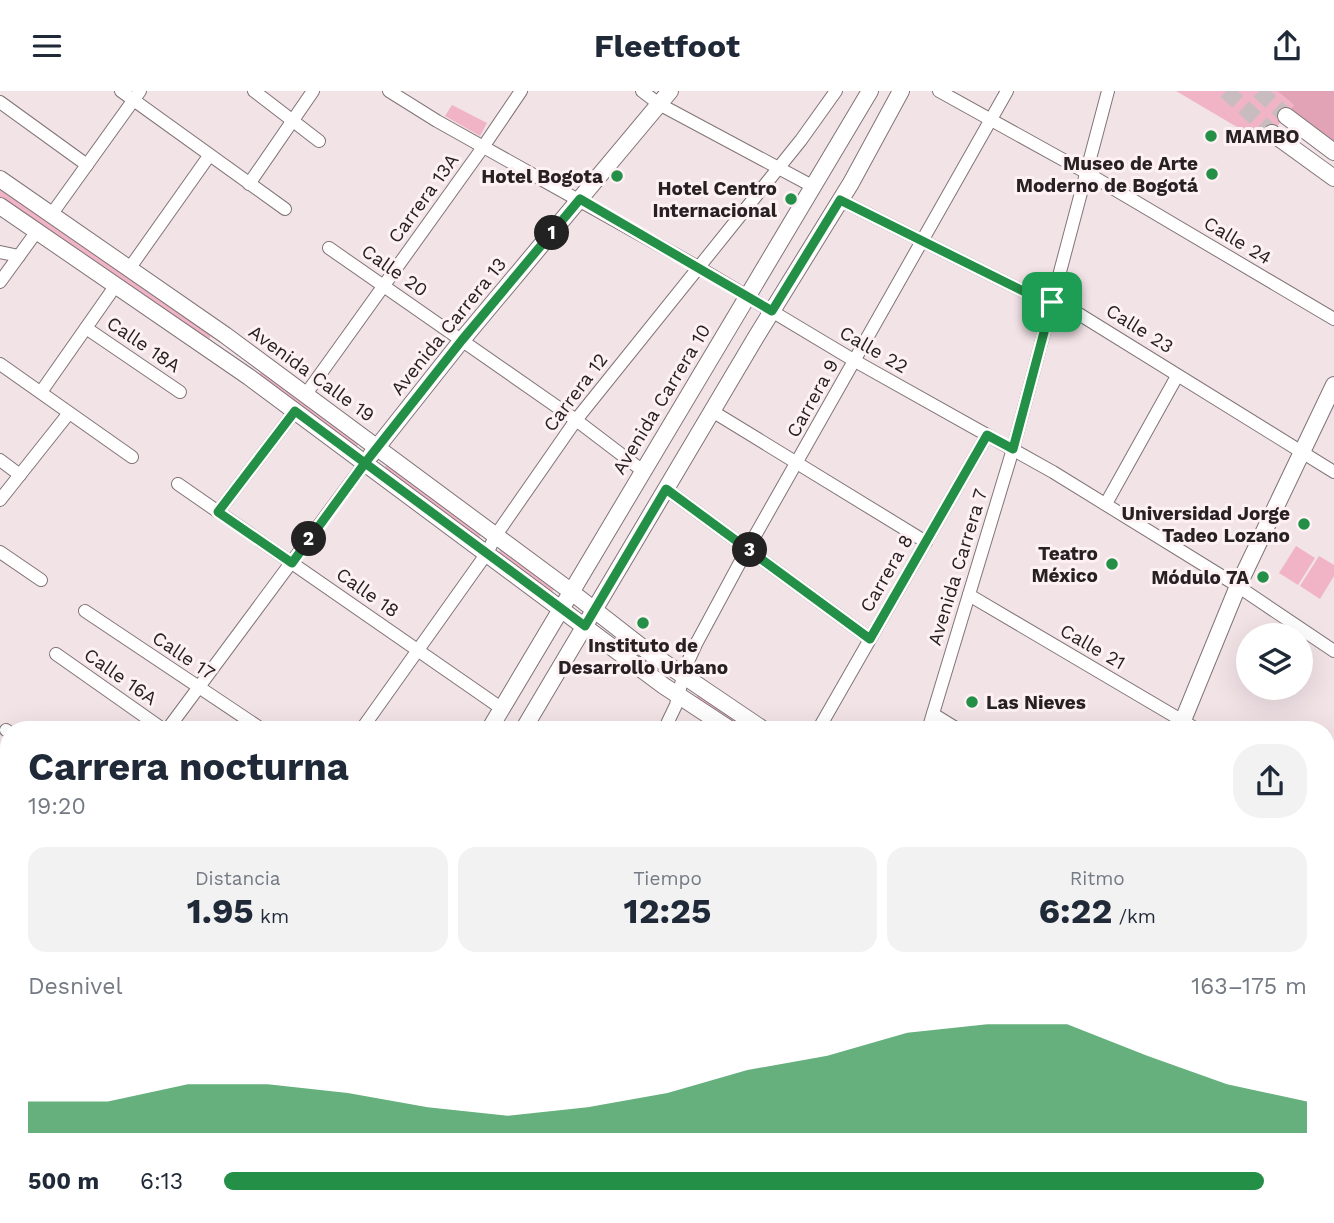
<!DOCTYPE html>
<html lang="es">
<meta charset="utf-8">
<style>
:root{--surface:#fff;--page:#f2f2f3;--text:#1f2937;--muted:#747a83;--accent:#248f46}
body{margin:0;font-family:"Work Sans",sans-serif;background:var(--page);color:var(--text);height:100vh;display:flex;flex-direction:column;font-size:26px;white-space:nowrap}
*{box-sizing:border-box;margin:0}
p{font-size:23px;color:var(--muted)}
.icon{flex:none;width:38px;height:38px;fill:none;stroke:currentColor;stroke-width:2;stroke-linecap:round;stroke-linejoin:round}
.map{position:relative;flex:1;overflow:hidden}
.sheet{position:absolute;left:0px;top:630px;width:1335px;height:502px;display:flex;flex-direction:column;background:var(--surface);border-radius:28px 28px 0 0;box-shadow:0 7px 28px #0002}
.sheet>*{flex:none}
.buttons{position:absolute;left:1236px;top:532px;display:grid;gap:14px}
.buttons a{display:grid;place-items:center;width:77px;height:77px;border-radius:50%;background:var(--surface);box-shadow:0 7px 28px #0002;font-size:35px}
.pin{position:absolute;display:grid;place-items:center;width:60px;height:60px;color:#fff;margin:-30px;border-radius:14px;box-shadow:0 4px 10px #0006}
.km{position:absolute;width:35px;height:35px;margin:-18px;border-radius:50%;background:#222;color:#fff;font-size:19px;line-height:35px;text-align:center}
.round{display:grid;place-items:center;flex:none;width:74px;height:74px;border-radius:28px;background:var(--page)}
.headline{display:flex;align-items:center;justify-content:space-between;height:119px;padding:0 28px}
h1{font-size:38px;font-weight:700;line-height:52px}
.figures{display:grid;grid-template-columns:repeat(3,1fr);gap:10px;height:119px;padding:7px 28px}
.figures div{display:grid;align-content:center;border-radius:18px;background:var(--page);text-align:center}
.figures b{font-size:35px;font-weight:700}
.figures small{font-size:19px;font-weight:400}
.figures p{font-size:19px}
.chart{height:196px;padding:14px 28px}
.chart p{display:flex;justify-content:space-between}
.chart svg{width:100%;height:126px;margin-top:7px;fill:var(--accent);opacity:.7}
ul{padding:0 28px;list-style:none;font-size:23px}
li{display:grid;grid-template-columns:112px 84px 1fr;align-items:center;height:52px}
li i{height:18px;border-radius:9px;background:var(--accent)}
header{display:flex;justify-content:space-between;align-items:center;height:91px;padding:0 28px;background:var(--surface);font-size:32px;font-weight:700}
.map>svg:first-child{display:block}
</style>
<header><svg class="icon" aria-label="menu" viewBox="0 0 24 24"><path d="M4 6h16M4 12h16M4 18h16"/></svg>Fleetfoot<svg class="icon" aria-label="share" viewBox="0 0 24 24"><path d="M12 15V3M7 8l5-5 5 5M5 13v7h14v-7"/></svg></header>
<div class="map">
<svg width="1334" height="1132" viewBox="0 0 1334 1132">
<rect width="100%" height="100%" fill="#f2e3e7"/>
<g fill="#f0b4c6">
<path d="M1176 0H1277L1294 14 1264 52Z"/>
<path d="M452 14 487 32 480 45 445 25Z"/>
<path d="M0 96 212 243 209 248 166 219 142 207 0 109Z"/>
<path d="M262 280 359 352 355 357 258 285Z"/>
<path d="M387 373 481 444 478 448 383 379Z"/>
<path d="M1296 455 1315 467 1298 494 1279 482Z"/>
<path d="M501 458 555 497 552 501 498 462Z"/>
<path d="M1319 465 1334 474V485L1320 508 1300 495Z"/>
<path d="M698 604 751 639H738L694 610Z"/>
</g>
<path fill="#e2a3b6" d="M1277 0H1334V54L1288 22 1294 14Z"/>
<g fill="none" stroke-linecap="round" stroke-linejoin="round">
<g stroke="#c9bcc0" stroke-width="16" stroke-dasharray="16 8" stroke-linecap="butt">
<path d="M1226 0 1272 42"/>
<path d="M1259 0 1286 25"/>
</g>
<defs>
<g id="minor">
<path d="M121 0 285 118"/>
<path d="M254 0 319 50"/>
<path d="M389 0 437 30 698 176 855 270 1053 381 1233 492 1334 560"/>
<path d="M642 0 659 13 814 96"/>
<path d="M939 0 1087 82 1334 228"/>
<path d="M0 11 87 74"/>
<path d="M249 93 313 0"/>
<path d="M840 109 1035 206 1066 215 1334 381"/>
<path d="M51 124 140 0"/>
<path d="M329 157 576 329 643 380"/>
<path d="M0 161 19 165"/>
<path d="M129 178 209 65"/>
<path d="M0 191 37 140"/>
<path d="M86 237 180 301"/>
<path d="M0 273 132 366"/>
<path d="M41 301 116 194"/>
<path d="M306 303 481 59 521 0"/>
<path d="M712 320 926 451"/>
<path d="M0 369 20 384"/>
<path d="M178 393 501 617"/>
<path d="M666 398 870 548"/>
<path d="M0 409 69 322"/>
<path d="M1108 409 1176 287"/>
<path d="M218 421 295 320"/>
<path d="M0 461 41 489"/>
<path d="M969 504 1198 639"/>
<path d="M85 520 263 639"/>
<path d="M56 563 164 639"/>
<path d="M933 623 959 639"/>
<path d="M6 639 9 641"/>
<path d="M167 639 365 372"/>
<path d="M361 639 487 462 496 444 576 329 801 49 836 0"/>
<path d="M664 639 676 614 685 577 696 553 744 464 1007 0"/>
<path d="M818 639 987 344"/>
<path d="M928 639 1013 358 1108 0"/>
<path d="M1326 722 1334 727"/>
<path d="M0 830 9 837"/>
<path d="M1326 844 1334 825"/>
<path d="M1326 857 1334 861"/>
<path d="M0 865 9 853"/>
<path d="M0 996 9 1003"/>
<path d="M0 1097 9 1090"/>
<path d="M1326 1110 1334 1095"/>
<path d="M434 1124 448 1132"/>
<path d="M724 1124 739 1132"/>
<path d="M998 1124 1011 1132"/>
<path d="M1247 1124 1262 1132"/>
<path d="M369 1132 373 1124"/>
<path d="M483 1132 488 1124"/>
<path d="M545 1132 550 1124"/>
<path d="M972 1132 976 1124"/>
<path d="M1211 1132 1215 1124"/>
<path d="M1315 1132 1320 1124"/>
</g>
<g id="major">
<path d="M1286 25 1334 61"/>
<path d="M1272 42 1334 87"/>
<path d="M0 88 225 244 565 496 647 560 764 639"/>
<path d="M0 115 249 286 664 595 731 639"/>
<path d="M371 364 462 249 670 0"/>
<path d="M489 639 870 0"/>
<path d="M523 639 756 246 851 92 901 0"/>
<path d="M1179 639 1238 495 1334 294"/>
<path d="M1326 1018 1334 1022"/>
<path d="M1326 1040 1334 1045"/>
<path d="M194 1132 199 1124"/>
<path d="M227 1132 232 1124"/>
</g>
</defs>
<use href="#minor" stroke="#817477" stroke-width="14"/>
<use href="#major" stroke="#817477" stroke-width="18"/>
<use href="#minor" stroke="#fff" stroke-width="12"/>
<use href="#major" stroke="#fff" stroke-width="16"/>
</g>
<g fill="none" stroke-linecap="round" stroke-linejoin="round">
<defs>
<path id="route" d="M1052 211 1035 206 840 109 772 220 580 108 462 249 365 372 295 320 218 421 292 472 365 372 585 535 666 398 870 548 987 344 1013 358 1052 211"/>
</defs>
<use href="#route" stroke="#fff" stroke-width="14"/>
<use href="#route" stroke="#248f46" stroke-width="9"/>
</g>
<g fill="#248f46" stroke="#fdf1f4" stroke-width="2.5">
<circle cx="1211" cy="45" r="7"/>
<circle cx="1212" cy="83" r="7"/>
<circle cx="617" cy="85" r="7"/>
<circle cx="791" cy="108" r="7"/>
<circle cx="1304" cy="433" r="7"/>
<circle cx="1112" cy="473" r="7"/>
<circle cx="1263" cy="486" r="7"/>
<circle cx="643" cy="532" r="7"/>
<circle cx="972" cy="611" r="7"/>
</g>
<g text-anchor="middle" stroke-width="6" stroke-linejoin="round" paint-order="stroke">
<g font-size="19" font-weight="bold" fill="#272123" stroke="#fdf1f4" text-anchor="end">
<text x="1225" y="52" text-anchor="start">MAMBO</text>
<text x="1198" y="79">Museo de Arte<tspan x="1198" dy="22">Moderno de Bogotá</tspan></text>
<text x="603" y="92">Hotel Bogota</text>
<text x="777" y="104">Hotel Centro<tspan x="777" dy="22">Internacional</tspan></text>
<text x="1290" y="429">Universidad Jorge<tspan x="1290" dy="22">Tadeo Lozano</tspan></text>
<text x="1098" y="469">Teatro<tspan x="1098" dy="22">México</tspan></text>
<text x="1249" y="493">Módulo 7A</text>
<text x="643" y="561" text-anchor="middle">Instituto de<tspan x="643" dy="22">Desarrollo Urbano</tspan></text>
<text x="986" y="618" text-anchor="start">Las Nieves</text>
</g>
<g font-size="19" fill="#272123" stroke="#fdf1f4">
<text transform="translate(423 107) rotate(-54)" y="7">Carrera 13A</text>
<text transform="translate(1238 149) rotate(31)" y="7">Calle 24</text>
<text transform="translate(395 179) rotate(35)" y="7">Calle 20</text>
<text transform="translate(448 235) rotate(-51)" y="7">Avenida Carrera 13</text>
<text transform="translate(1140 237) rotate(32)" y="7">Calle 23</text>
<text transform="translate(144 253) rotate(34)" y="7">Calle 18A</text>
<text transform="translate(874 258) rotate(30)" y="7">Calle 22</text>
<text transform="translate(312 282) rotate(36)" y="7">Avenida Calle 19</text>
<text transform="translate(575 301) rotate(-53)" y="7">Carrera 12</text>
<text transform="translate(812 307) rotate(-61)" y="7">Carrera 9</text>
<text transform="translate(661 308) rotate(-59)" y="7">Avenida Carrera 10</text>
<text transform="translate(957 476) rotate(-73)" y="7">Avenida Carrera 7</text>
<text transform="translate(886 482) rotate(-60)" y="7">Carrera 8</text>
<text transform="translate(368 501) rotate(35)" y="7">Calle 18</text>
<text transform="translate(1093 555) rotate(30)" y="7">Calle 21</text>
<text transform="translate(184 564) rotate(34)" y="7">Calle 17</text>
<text transform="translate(121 585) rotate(35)" y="7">Calle 16A</text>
</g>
</g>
</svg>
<div class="buttons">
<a><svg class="icon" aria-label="layers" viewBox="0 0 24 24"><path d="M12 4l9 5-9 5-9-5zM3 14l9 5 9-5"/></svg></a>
</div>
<div class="pin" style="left:1052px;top:211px;background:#1e9e55"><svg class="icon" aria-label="arrive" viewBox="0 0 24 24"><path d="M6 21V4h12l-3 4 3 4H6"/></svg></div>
<b class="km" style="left:552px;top:142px">1</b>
<b class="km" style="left:309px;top:448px">2</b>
<b class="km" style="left:750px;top:459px">3</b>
<section class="sheet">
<div class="headline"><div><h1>Carrera nocturna</h1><p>19:20</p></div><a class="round"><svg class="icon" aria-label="share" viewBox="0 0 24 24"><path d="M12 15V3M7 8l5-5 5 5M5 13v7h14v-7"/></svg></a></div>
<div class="figures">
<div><p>Distancia</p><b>1.95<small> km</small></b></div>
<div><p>Tiempo</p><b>12:25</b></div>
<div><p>Ritmo</p><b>6:22<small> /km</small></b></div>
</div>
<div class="chart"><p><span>Desnivel</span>163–175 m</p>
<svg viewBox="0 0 160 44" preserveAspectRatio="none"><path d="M0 44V33L10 33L20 27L30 27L40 30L50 35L60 38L70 35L80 30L90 22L100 17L110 9L120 6L130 6L140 17L150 27L160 33V44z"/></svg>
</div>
<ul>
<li><b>500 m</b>6:13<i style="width:96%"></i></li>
</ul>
</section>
</div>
